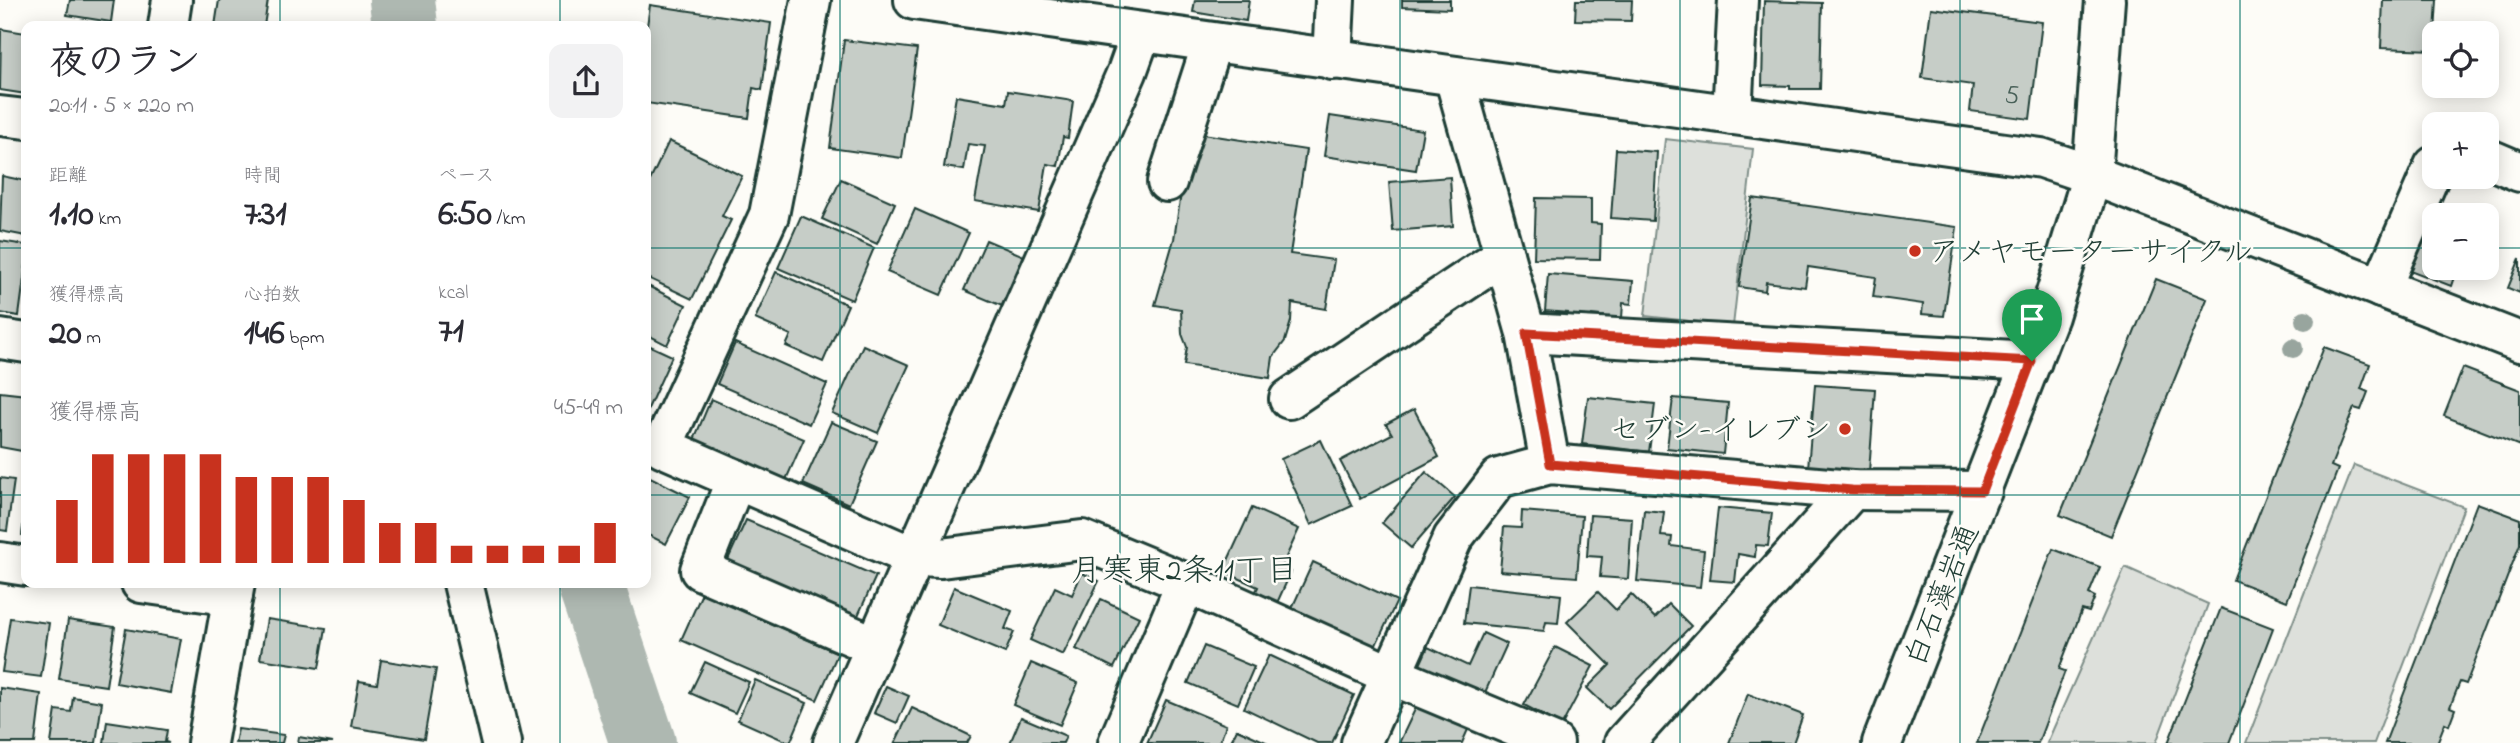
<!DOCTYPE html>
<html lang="ja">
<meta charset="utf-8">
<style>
:root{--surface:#fff;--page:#f2f2f3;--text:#2b2b33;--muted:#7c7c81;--accent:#c8321e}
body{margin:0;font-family:"Indie Flower","Klee One",sans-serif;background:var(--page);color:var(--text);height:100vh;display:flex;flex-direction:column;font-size:26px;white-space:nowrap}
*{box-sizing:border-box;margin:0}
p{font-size:23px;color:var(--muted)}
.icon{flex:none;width:38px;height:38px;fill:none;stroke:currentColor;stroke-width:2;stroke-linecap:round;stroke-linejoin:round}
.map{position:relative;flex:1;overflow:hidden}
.sheet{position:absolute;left:21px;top:21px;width:630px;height:567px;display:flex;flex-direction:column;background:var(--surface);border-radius:14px;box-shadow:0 4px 18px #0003}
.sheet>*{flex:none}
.buttons{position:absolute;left:2422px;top:21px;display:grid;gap:14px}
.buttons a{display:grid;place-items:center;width:77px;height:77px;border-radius:14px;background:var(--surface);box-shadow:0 4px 18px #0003;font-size:35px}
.pin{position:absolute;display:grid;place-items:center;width:60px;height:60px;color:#fff;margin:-72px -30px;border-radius:50% 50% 50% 0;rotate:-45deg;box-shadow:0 0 7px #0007}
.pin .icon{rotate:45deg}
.round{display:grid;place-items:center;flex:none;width:74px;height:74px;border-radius:14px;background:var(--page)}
.summary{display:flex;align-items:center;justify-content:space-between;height:119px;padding:0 28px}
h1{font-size:38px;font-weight:700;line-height:52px}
.figures{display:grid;grid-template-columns:repeat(3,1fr);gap:10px;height:119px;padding:7px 28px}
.figures div{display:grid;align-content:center}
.figures b{font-size:35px;font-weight:700}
.figures small{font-size:19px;font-weight:400}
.figures p{font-size:19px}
.chart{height:196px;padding:14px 28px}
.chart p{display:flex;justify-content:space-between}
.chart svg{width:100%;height:126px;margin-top:7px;stroke:var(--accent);stroke-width:6}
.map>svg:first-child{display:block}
</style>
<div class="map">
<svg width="2520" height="743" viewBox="0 0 2520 743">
<rect width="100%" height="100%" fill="#fdfcf7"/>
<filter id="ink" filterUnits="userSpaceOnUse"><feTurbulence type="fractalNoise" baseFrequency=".0143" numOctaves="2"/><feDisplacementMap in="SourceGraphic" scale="14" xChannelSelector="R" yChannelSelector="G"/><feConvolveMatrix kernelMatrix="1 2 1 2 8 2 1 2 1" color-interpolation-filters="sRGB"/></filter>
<g filter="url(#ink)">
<g fill="#dde0db" stroke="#7e8e88" stroke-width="2">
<path d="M1665 139 1753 149 1733 326 1645 316Z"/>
<path d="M2354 465 2464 507 2374 743H2246Z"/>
<path d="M2125 567 2208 604 2156 743H2047Z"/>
</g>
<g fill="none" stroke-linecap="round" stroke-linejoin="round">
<g stroke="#aeb8b1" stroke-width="66">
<path d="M402 0 405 26"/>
<path d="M590 583 643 743"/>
</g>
</g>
<g fill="#c6cdc7" stroke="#1f3d34" stroke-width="2">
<path d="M70 0H114L111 22 67 15Z"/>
<path d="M219 0H268L264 26H215Z"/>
<path d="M1195 0H1249L1246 21 1193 12Z"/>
<path d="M1402 0H1450V9L1402 7Z"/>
<path d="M1576 0H1632L1631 21 1575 20Z"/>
<path d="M2383 0H2437L2434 50 2381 48Z"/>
<path d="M1764 1 1822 3 1820 89H1790V86L1762 85Z"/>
<path d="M650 5 771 23 762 90 753 88 749 118 646 103V33Z"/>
<path d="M1931 8 2042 22 2030 119 1970 111 1973 85 1922 78Z"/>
<path d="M1 29 26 33V94L0 90Z"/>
<path d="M844 40 917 49 902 158 830 148Z"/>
<path d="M1008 91 1073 101 1068 138 1063 137 1058 166 1047 164 1039 212 975 201 985 146 968 144 964 170 944 167 956 96 1006 104Z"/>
<path d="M1330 116 1423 130 1416 170 1324 156Z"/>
<path d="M1203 134 1306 150 1290 254 1334 260 1326 309 1292 303 1291 321 1285 341 1273 357 1270 378 1184 365 1187 347 1182 334 1181 309 1155 305 1174 239 1188 148Z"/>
<path d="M669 141 742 176 722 216 731 220 692 299 646 277V189Z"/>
<path d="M1616 149 1657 152 1653 221 1611 218Z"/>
<path d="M2 176 26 181V236L0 231Z"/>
<path d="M1450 177 1453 226 1393 231 1389 182Z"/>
<path d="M841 179 895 203 877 244 822 219Z"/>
<path d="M1536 198 1591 199V223L1601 224 1600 259 1534 258Z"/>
<path d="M1752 198 1957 227 1944 316 1922 314 1923 304 1873 297 1876 277 1808 267 1805 287 1766 282 1765 291 1739 287Z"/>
<path d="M2426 206 2449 215H2434V268H2457L2451 286 2402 267Z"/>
<path d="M915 209 969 233 941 295 887 272Z"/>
<path d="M801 216 874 248 852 300 778 268Z"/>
<path d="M986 240 1024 256 1002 306 964 290Z"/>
<path d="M0 241 26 245V264L19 316 0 313Z"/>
<path d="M2520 258V293L2508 288Z"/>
<path d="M776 272 848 305 823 362 786 346 791 335 755 319Z"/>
<path d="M1548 274 1633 281 1631 304 1623 303 1622 318 1592 315V323L1567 321 1568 313 1545 311Z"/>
<path d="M2156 279 2207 299 2111 536 2060 515Z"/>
<path d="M646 285 686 305 667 345 646 334Z"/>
<path d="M735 343 827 384 809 424 717 384Z"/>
<path d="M646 344 672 356 646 413Z"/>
<path d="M863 345 909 365 878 433 832 413Z"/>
<path d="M2324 347 2370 364 2361 389 2368 392 2361 410 2354 408 2331 466 2338 469 2287 601 2233 580Z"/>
<path d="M2463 368 2520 390V446L2444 416Z"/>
<path d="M1815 385 1875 389 1869 472 1808 468Z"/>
<path d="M0 392 26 395V425L22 451 0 447Z"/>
<path d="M1588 397 1655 404 1649 452 1582 444Z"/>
<path d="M1673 398 1728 403 1723 454 1667 448Z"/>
<path d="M711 399 804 439 785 482 693 442Z"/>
<path d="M1414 409 1439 457 1360 499 1340 461 1392 434 1386 424Z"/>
<path d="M831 422 877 441 849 504 803 484Z"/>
<path d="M1321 440 1352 506 1311 525 1281 459Z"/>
<path d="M1426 472 1455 497 1411 548 1382 523Z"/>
<path d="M646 475 690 497 666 544 646 534Z"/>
<path d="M0 478 14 480 7 531 0 530Z"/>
<path d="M2477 503 2520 519V544L2466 684 2460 682 2450 707 2455 709 2449 725 2445 723 2437 743H2385Z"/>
<path d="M26 505V536L22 535Z"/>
<path d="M1252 508 1299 529 1281 568 1291 572 1277 603 1255 593 1258 587 1223 571Z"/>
<path d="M1718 508 1772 513 1768 546 1756 545 1755 557 1738 554 1735 582 1710 580Z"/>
<path d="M1644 510 1664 512 1661 536 1672 537 1671 546 1704 550 1700 587 1637 581Z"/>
<path d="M1522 511 1582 516 1577 577 1500 571 1504 527 1521 528Z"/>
<path d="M1590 515 1632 518 1628 579 1600 577 1602 557 1587 556Z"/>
<path d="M746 520 876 576 856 620 726 564Z"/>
<path d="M2053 549 2100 567 2089 594 2095 597 2089 612 2082 610 2059 669 2065 671 2038 743H1977Z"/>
<path d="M1313 562 1397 601 1375 647 1292 608Z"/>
<path d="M1082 573 1099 581 1063 655 1030 640 1055 587 1072 595Z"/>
<path d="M1469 585 1561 595 1558 623 1546 622 1544 631 1464 623Z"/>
<path d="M954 587 1012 611 1005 629 1014 632 1005 653 938 625Z"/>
<path d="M1598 592 1616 610 1631 594 1655 618 1669 604 1691 626 1609 709 1587 688 1610 665 1567 622Z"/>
<path d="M702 593 838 653 817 700 681 640Z"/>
<path d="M1101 599 1139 617 1114 668 1076 649Z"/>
<path d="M2221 608 2273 628 2229 743H2168Z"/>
<path d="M10 618 49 623 41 677 2 672Z"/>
<path d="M267 619 326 628 319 668 260 659Z"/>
<path d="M68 620 115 627 106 686 59 679Z"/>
<path d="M126 629 181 639 171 693 116 683Z"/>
<path d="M1483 633 1507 644 1483 697 1419 667 1428 647 1468 666Z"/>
<path d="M1204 646 1254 667 1238 704 1188 683Z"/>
<path d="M1555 647 1593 666 1562 725 1524 705Z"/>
<path d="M1269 655 1354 695 1332 743H1317L1244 708Z"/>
<path d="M381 660 436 669 424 739 351 727 359 681 377 684Z"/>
<path d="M705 662 749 682 735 713 690 693Z"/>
<path d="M1031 663 1078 683 1060 725 1013 705Z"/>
<path d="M755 680 807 703 790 743 738 720Z"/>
<path d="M886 686 909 696 897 723 874 713Z"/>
<path d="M0 688 41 694 35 743H0Z"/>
<path d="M1748 694 1803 715 1793 743H1729Z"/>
<path d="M73 697 102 702 96 743H51L56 710 71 712Z"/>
<path d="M1166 700 1226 725 1219 743H1147Z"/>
<path d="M1419 701 1470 725 1462 743H1399Z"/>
<path d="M912 708 971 736 967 743H895Z"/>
<path d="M1021 717 1066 736 1063 743H1010Z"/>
<path d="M107 721 167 730 165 742 169 743H104Z"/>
<path d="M238 729 284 735 282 743H235Z"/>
<path d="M1237 729 1268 743H1230Z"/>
<path d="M299 737 333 743H298Z"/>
</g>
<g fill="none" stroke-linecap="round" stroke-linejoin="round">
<defs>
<g id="minor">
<path d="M811 0 769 215 662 447 914 557 941 558 1082 540 1186 583 1391 675 1554 743"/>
<path d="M914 0 2041 158 2092 175 2520 342"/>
<path d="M168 26 172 0"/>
<path d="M1332 60 1335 0"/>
<path d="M1454 76 1526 333 1550 464"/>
<path d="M1732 115 1738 0"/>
<path d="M0 116 26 119"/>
<path d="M2487 158 2520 172"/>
<path d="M1167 182 1212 43"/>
<path d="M2381 288 2434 166"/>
<path d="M1526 333 2032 361"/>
<path d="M0 339 26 343"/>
<path d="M1289 399 1504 255"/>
<path d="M736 479 700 570 875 646"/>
<path d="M0 562 26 566"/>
<path d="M141 583 233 596"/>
<path d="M463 583 501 743"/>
<path d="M207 743 235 583"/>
<path d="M833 743 1127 72 1141 33"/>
<path d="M1118 743 1186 583"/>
<path d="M1361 743 1453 538 1499 478 1550 464 1852 490 1982 491"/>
<path d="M1624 743 1852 490"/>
</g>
<path id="major" d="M1882 743 2049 316 2092 175 2105 0"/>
</defs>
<use href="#minor" stroke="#1f3d34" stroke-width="44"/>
<use href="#major" stroke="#1f3d34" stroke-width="44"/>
<use href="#minor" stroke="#fdfcf7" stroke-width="38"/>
<use href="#major" stroke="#fdfcf7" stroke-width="38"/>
</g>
<g fill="#98a59e">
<circle cx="2305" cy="320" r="10"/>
<circle cx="2293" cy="348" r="10"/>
</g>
</g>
<g fill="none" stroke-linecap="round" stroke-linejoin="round" filter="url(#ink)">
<defs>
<path id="route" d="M1526 333 2032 361 1982 491 1852 490 1550 464Z"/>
</defs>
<use href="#route" stroke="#fff" stroke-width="14"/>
<use href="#route" stroke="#c8321e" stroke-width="9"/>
</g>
<path fill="none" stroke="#0f766e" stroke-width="2" stroke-opacity="0.55" d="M280 0V26M560 0V26M840 0V743M1120 0V743M1400 0V743M1680 0V743M1960 0V743M2240 0V743M0 248H26M646 248H2434M2487 248H2520M0 495H26M646 495H2520M280 583V743M560 583V743"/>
<g fill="#c8321e" stroke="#fdfcf7" stroke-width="2.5">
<circle cx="1915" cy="251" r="7"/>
<circle cx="1845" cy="429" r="7"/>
</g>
<g text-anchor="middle" stroke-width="5" stroke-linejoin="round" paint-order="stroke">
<g font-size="26" fill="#496159">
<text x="2012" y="103">5</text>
</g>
<g font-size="30" fill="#1f3d34" stroke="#fdfcf7" text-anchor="start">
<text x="1929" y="261">アメヤモーターサイクル</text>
<text x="1831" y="439" text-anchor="end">セブン-イレブン</text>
</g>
<g font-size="30" fill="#1f3d34" stroke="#fdfcf7">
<text transform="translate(1941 595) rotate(-68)" y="10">白石藻岩通</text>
</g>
<g font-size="32" fill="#1f3d34" stroke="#fdfcf7">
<text x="1184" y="580">月寒東2条11丁目</text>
</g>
</g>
</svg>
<div class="buttons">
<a><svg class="icon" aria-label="locate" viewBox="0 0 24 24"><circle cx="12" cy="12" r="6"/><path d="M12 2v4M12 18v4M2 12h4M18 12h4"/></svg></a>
<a>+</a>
<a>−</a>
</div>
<div class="pin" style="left:2032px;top:361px;background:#1e9e55"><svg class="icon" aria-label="arrive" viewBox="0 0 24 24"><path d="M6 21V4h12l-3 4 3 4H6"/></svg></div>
<section class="sheet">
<div class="summary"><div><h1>夜のラン</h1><p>20:11 · 5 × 220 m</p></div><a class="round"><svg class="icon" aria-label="share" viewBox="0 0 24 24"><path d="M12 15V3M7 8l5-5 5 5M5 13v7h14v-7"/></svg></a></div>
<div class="figures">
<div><p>距離</p><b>1.10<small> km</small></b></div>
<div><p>時間</p><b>7:31</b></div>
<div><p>ペース</p><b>6:50<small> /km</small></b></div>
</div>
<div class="figures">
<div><p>獲得標高</p><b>20<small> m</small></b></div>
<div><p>心拍数</p><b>146<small> bpm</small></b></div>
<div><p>kcal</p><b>71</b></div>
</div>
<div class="chart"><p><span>獲得標高</span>45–49 m</p>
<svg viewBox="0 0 160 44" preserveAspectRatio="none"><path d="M5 44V22M15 44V6M25 44V6M35 44V6M45 44V6M55 44V14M65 44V14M75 44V14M85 44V22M95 44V30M105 44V30M115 44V38M125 44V38M135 44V38M145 44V38M155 44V30"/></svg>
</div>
</section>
</div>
